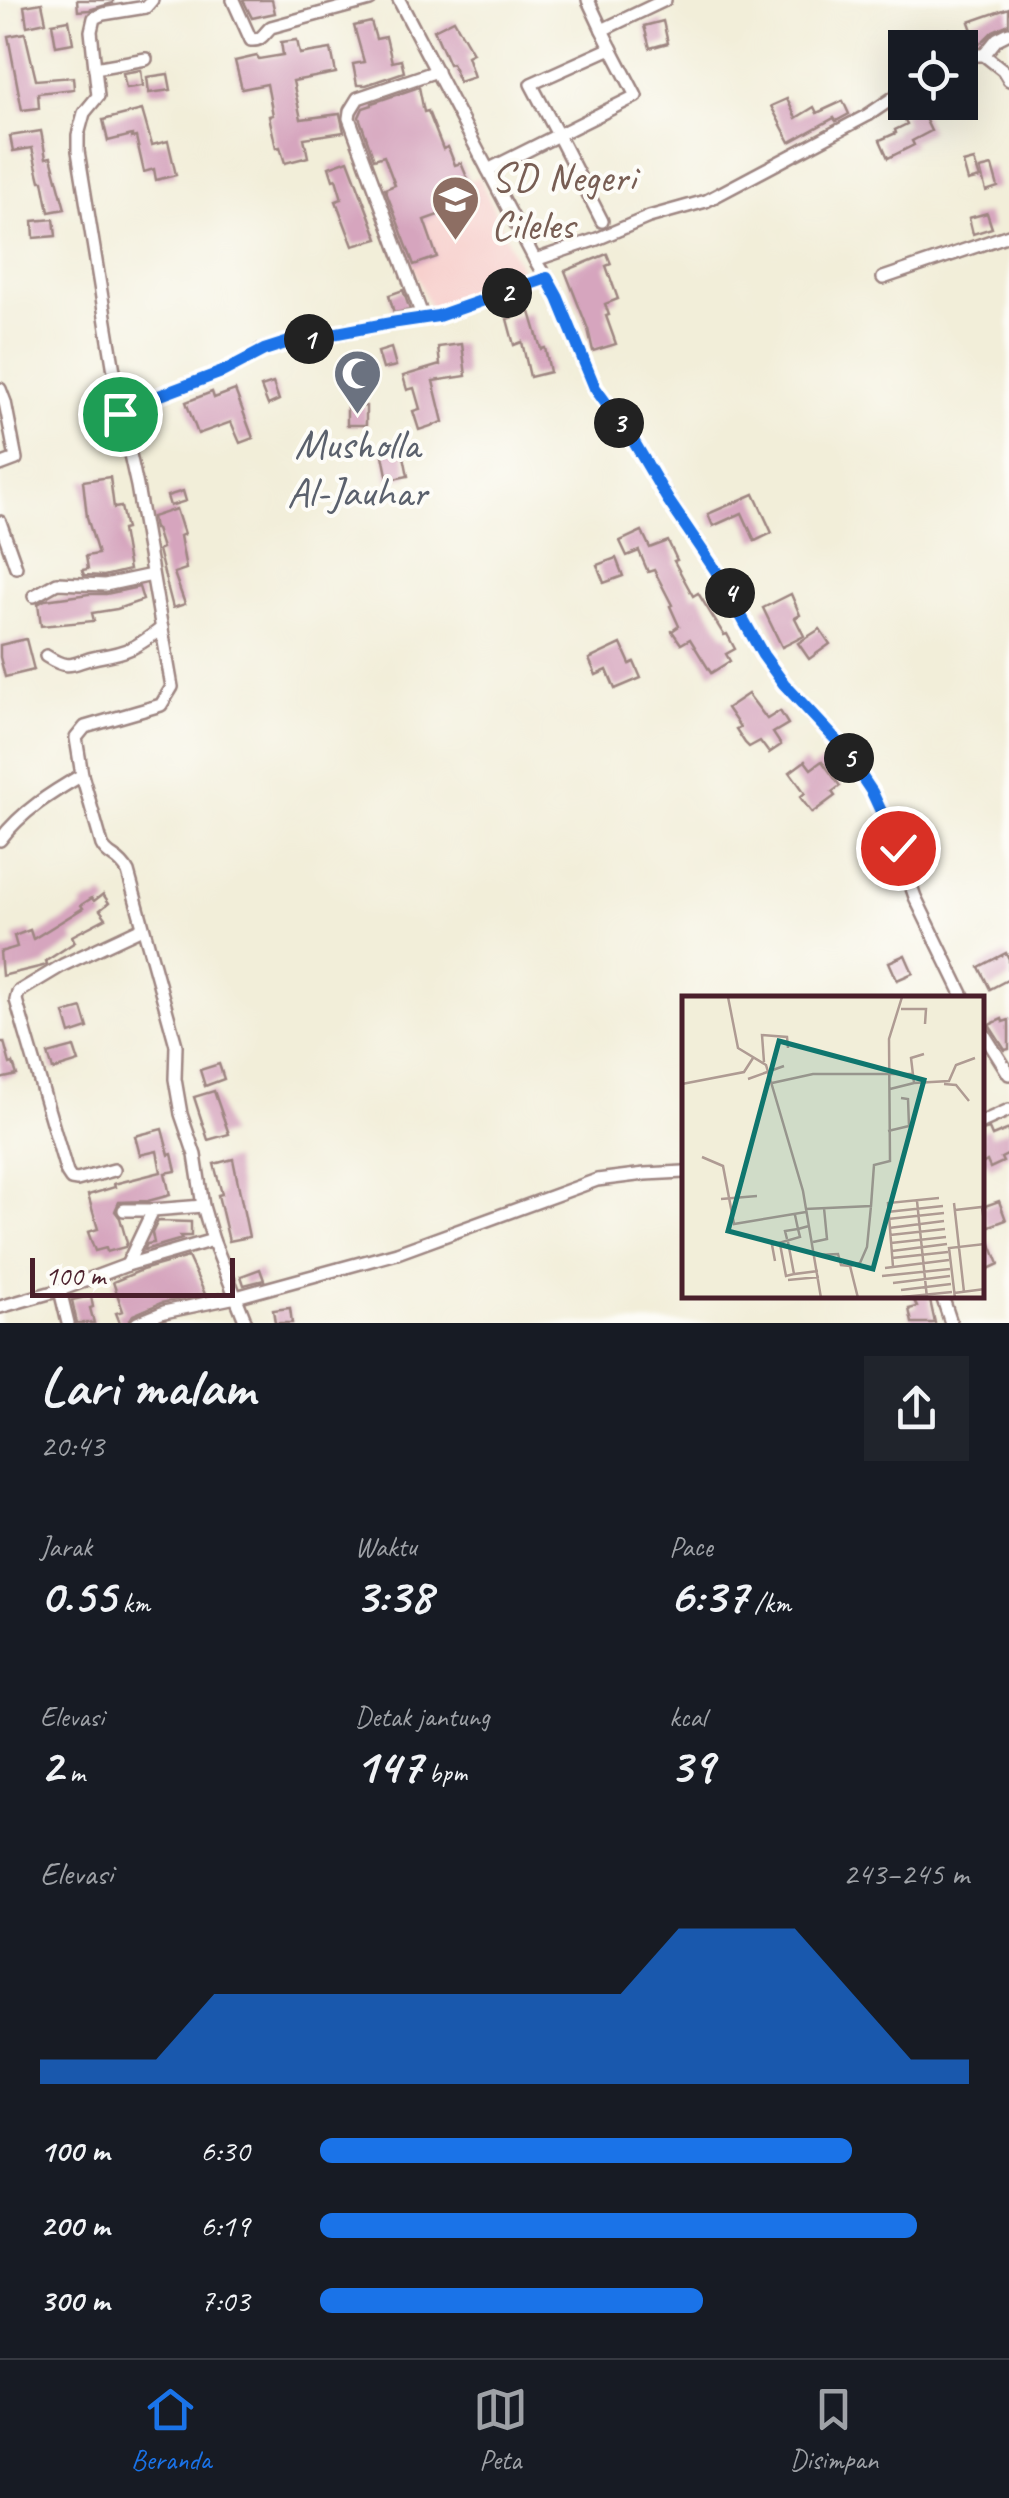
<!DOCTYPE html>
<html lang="id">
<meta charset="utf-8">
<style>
:root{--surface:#171b24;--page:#20242c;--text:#f1f3f6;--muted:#9ea1a6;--line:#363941;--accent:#1a73e8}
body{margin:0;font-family:Caveat,sans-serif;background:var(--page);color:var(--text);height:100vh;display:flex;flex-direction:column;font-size:38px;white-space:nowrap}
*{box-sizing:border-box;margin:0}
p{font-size:32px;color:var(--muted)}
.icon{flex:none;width:55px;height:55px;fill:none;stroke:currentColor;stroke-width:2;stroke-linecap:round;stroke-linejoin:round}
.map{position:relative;height:1323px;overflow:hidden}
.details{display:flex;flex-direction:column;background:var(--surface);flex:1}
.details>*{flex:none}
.controls{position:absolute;left:888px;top:30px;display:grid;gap:20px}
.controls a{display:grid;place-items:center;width:90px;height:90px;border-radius:0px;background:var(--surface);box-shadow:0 10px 40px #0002;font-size:50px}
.scale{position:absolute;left:30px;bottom:25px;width:205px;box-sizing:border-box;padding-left:10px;border:5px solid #4a1f2b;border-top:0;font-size:28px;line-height:35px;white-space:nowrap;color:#4a1f2b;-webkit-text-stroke:8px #fdfcf7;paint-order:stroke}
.pin{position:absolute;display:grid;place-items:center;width:85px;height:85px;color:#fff;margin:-42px;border:5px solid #fff;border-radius:50%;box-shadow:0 2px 10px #0007}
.km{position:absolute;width:50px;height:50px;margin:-25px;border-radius:50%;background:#222;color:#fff;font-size:28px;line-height:50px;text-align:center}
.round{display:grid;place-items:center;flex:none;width:105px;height:105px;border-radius:0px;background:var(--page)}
.headline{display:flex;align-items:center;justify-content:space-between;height:170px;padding:0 40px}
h1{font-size:55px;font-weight:600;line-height:75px}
.stats{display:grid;grid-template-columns:repeat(3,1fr);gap:15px;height:170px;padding:10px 40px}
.stats div{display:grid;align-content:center}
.stats b{font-size:50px;font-weight:600}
.stats small{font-size:28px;font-weight:400}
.stats p{font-size:28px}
.chart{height:280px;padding:20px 40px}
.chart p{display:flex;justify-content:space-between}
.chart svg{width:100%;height:180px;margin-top:10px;fill:var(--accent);opacity:.7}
ul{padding:0 40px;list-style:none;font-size:32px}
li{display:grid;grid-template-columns:160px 120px 1fr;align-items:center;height:75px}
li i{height:25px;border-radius:12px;background:var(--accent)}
.menu{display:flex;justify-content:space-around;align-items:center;height:140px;border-top:2px solid var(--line);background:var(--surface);font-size:28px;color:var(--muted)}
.menu a{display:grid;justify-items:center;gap:5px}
.menu .on{color:var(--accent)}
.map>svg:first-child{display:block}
</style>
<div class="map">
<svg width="1009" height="1323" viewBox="0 0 1009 1323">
<rect width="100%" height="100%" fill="#fdfcf7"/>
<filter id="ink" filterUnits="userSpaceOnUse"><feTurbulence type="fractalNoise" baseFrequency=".01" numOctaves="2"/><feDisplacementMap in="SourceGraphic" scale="20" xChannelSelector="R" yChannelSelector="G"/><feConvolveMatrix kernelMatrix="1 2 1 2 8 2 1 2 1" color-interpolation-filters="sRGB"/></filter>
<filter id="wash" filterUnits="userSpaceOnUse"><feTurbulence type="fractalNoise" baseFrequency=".0048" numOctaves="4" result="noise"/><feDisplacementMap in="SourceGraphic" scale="40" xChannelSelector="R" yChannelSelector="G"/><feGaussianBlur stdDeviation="2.25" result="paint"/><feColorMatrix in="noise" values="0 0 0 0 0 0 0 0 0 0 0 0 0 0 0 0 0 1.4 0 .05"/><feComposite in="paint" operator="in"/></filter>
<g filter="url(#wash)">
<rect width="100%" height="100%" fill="#f2eed9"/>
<path fill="#f7d0cd" d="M479 177 524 277 433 316 390 208Z"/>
<g id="blocks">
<g fill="#d6a5be">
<path d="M77 0H113V3L89 10 78 11Z"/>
<path d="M243 0H272L275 13 252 18Z"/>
<path d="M42 3 46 22 27 26 24 6Z"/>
<path d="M1009 8V24L993 31 982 42 977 44 969 22Z"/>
<path d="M69 20 73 43 56 46 52 23Z"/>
<path d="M454 20 473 53 467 56 474 77 459 82 452 63 449 64 434 30Z"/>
<path d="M663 21 668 43 650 48 644 26Z"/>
<path d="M371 22 376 39 386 37 392 62 401 60 404 72 366 85H357L353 64 364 62 354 26Z"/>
<path d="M949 29 958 48H912L934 38Z"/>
<path d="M25 33 36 80 73 77 74 89 38 93 39 108 22 110 8 36Z"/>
<path d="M297 40 300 54 331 49 336 73 293 81 301 119 340 114 344 132 304 138 308 157 285 163 280 147 276 148 269 116 273 115 267 84 242 89 235 61 257 56 259 59 283 55 281 42Z"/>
<path d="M141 70 143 86 126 88 123 73Z"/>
<path d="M168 74 171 90 149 93 147 77Z"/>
<path d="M419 87 424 112 428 111 443 149 448 147 455 165 461 163 477 201 424 220 437 257 414 265 385 189 395 185 384 156 374 159 359 117 363 108 372 105V103Z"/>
<path d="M787 99 796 118 814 107 817 113 843 101 849 114 836 121 834 118 790 142 771 106Z"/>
<path d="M919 106 931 131 912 141 914 145 888 158 880 140 896 133 895 130 907 124 902 114Z"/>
<path d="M142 110 152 145 168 141 176 175 156 180 154 169 144 172 136 137 132 138V135L108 141 103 120Z"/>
<path d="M41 131 46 158 51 157 65 209 49 212 43 181H40L32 148 13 151 10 136Z"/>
<path d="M348 160 378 239 353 246 336 201 342 199 336 179 333 180 329 167Z"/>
<path d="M974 160 980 178 968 181 963 163Z"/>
<path d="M992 166 998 187 986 191 980 169Z"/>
<path d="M987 213 992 228 973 234 969 218Z"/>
<path d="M54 219 56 236 34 238 33 221Z"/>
<path d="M607 254 611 264 606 266 618 299 605 304 609 315 606 316 616 344 593 351 588 329 565 271Z"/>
<path d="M403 290 410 310 394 313 389 295Z"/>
<path d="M530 312 541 349 545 348 550 372 530 377 522 342 514 345 507 319Z"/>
<path d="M462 344 466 376 433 381 443 422 419 430 413 411 420 409 414 388 407 390 403 376 440 365 438 347Z"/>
<path d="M391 348 396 366 383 369 378 352Z"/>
<path d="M273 383 279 400 268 405 261 387Z"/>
<path d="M235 390 253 438 240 443 231 422 198 434 186 402 212 392 214 398Z"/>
<path d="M366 406V425H347V407Z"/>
<path d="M402 446 408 476 388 480 382 450Z"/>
<path d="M110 477 114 508 121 507 126 529 122 530 129 570 104 576 84 575 82 570 88 569 86 556 98 554 87 517 83 481Z"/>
<path d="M183 491 186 501 170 506 167 496Z"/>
<path d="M754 494 772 533 755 541 742 513 713 526 708 514Z"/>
<path d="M176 509 184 534 180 536 186 569 174 573 185 604 173 608 158 550 162 548 156 529H154L152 517Z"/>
<path d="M642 531 650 548 668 541 677 560 674 561 693 596 698 593 724 635 727 634 735 649 726 654 730 661 711 673 690 639 681 644 672 631 679 626 670 606 672 605 654 570 648 572 639 551 627 556 620 541Z"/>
<path d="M616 558 623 576 604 583 597 565Z"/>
<path d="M139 587 143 600 117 609 92 613 94 621 41 626 38 604 45 600 89 594H106Z"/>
<path d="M791 594 800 615 795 618 804 636 782 647 763 608Z"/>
<path d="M820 629 830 644 809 659 798 643Z"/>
<path d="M26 639 34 670 5 677 0 657V645Z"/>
<path d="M621 644 630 664 634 662 641 678 615 689 607 670 596 675 589 659Z"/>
<path d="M748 694 767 719 780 711 788 724 773 733 781 745 769 753 760 741 749 747 745 743 736 729 740 727 727 708Z"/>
<path d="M805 761 811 769 822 761 840 786 832 792 835 796 812 813 800 797 805 793 790 772Z"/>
<path d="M103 894 109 903 100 910 106 918 72 936 75 942 46 961 47 964 43 966 2 976 0 952 17 947 14 936 30 930 33 939 83 908 81 905 92 898 94 901Z"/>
<path d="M1006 953 1009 959V979L990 989 979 967Z"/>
<path d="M905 955 913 973 897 980 889 962Z"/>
<path d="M82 1008 88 1028 70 1034 64 1013Z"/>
<path d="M1002 1019 1003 1022 1009 1020V1049L1005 1050 989 1025Z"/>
<path d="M0 1042H4L10 1064 13 1063 17 1075 0 1079Z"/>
<path d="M74 1047 79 1062 53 1070 48 1054Z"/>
<path d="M219 1064 224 1079 205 1086 200 1070Z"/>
<path d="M214 1091 229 1134 208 1140 194 1097Z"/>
<path d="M162 1129 169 1155 172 1154 176 1171 165 1173 170 1195 148 1201 119 1202 115 1211 120 1218 127 1243 125 1247 107 1252 106 1248 95 1251 88 1232 98 1229 88 1195 115 1187 114 1184 161 1172 157 1151 140 1155 135 1136Z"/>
<path d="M989 1129 992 1136 1009 1129V1154L1001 1158 1003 1162 990 1168 987 1161 982 1164V1131Z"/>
<path d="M233 1159 249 1237 229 1241 218 1195 222 1194 214 1164Z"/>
<path d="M999 1201 1006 1220 987 1227 982 1207Z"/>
<path d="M158 1221 191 1222V1236H180L182 1239 144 1250 147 1244 154 1243 152 1233Z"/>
<path d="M990 1242 999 1264 986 1270 982 1261V1246Z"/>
<path d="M188 1257 205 1294 161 1303 133 1315 128 1323H120L116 1313 123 1311 113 1282 142 1270Z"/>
<path d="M260 1269 264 1280 244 1285 241 1276Z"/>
<path d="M91 1296 93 1307 90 1308 94 1323H77L72 1300Z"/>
<path d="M912 1296H929L935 1323H912L909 1309 917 1307Z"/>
<path d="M290 1308 292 1323H275L273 1310Z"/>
</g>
</g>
</g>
<g filter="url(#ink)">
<use href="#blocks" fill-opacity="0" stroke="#9e8682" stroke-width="2.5"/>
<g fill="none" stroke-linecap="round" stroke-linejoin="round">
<defs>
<g id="minor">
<path d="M233 0 251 40C262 41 264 33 271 27L370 0"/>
<path d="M399 0 535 260 558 298 595 388 634 442 669 500 716 571 763 655 784 684 839 744 872 792 898 848 915 897 964 998"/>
<path d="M588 0 602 30"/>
<path d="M984 55 997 39 1009 33"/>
<path d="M960 61 971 55H984L1003 70 1009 80"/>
<path d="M95 68 146 59"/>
<path d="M488 170 558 135 531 84 611 48 602 30 665 0"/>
<path d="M602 221 558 135 636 96 611 48"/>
<path d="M535 260 597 239 649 217 706 201 868 115 905 90"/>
<path d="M883 278 1009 235"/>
<path d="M423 318 349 118 350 111 358 98 437 71"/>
<path d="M0 389 5 402 16 459 0 465"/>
<path d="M121 414 78 151V135L84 113 98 96 91 31 94 18 103 14 146 7 152 0"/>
<path d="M0 522 16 567"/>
<path d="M34 596 57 583 105 585 152 575"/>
<path d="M46 656C73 673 73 661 98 657 129 652 137 647 162 628"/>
<path d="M0 840C22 811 51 793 82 775"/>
<path d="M982 1031 1009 1074"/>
<path d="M982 1122 1009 1110"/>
<path d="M114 1170 77 1180 71 1179 67 1173 16 1000 18 992 63 965 142 928"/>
<path d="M124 1210H153"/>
<path d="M127 1265 153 1210 203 1206"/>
<path d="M942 1296 951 1323"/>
<path d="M0 1307 60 1290"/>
<path d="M68 1323 60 1290 127 1265 213 1240"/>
<path d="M137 1323 164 1312 236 1297 397 1253 597 1180 645 1174 684 1172"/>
<path d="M246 1323 213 1240 203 1206 195 1155 181 1114 175 1079 176 1045 128 872C119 855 108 858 102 845L82 775 76 738 85 727 161 705 172 687 137 486 121 414 132 406 222 372 264 349 289 342 391 323 438 316 547 279"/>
</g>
</defs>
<use href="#minor" stroke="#9e8682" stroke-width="16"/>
<use href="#minor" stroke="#fff" stroke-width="11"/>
</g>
</g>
<g fill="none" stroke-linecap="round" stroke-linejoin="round" filter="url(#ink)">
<defs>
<path id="route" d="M120 414 132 406 222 372 264 350 289 342 391 323 438 316 547 278 558 298 595 388 634 442 668 500 716 571 763 655 784 684 840 744 872 792 898 848"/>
</defs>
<use href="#route" stroke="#fff" stroke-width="20"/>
<use href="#route" stroke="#1a73e8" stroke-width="12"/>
</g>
<defs>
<symbol id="school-pin" viewBox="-11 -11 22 30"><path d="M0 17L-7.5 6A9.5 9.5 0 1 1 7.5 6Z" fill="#8d6e63" stroke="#fdfcf7"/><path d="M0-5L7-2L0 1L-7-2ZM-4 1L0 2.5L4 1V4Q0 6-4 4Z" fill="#fff"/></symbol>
<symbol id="mosque-pin" viewBox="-11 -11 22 30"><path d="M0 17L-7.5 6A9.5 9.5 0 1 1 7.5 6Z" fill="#6b7280" stroke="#fdfcf7"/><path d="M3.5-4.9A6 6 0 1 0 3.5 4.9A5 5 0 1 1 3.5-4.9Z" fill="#fff"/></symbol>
</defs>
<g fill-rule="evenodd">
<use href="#school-pin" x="428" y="172" width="55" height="75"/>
<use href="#mosque-pin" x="330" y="346" width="55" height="75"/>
</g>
<g text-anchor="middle" stroke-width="8" stroke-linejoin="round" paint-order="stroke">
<g font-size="42" fill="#785e54" stroke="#fdfcf7" text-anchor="start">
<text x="491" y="191">SD Negeri<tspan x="491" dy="48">Cileles</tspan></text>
</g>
<g font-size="42" fill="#5b616d" stroke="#fdfcf7">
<text x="357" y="458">Musholla<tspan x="357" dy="48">Al-Jauhar</tspan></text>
</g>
</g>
<g transform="translate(682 996)">
<rect width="302" height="302" fill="#f2eed9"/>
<path fill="none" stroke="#af9b93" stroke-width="2.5" d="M46 1 56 52 84 69 121 195 139 302M219 13H244L243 28M82 66 80 39 105 41 106 52M66 83 102 70M90 87 131 78H232M232 87 267 85 274 69 293 62M0 88 62 76 71 62M262 88 274 89 287 105M208 93 232 87 229 62 242 58M206 135 227 130 226 103 219 102M20 161 41 170 52 228 124 216M39 203 75 200M235 205 245 302M272 207 282 296M123 213 189 210 192 169 208 165 207 43 220 1M273 214 300 211 303 233M205 216 261 210M206 223 262 217M207 232 262 225M208 239 263 233M105 243 103 235 116 233 113 219M106 246 112 278 136 275M131 246 145 243 142 212M209 247 264 241M98 248 104 280 112 278M210 255 265 248M134 259 156 258 159 269 168 270 176 302M210 262 266 256M93 265 90 249 118 241 116 233 127 230M168 270 178 267 185 251 189 210M211 271 206 207 257 202M203 272 267 264M200 280 268 273M106 284 137 281M211 287 268 280M219 294 269 288M272 297 303 293M220 301 270 296M273 302 267 252 303 248"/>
<path fill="#0f766e" fill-opacity="0.15" stroke="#0f766e" stroke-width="5" d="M97 45 242 84 191 273 46 235Z"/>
<rect width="302" height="302" fill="none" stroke="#4a1f2b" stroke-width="5"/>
</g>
</svg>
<div class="controls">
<a><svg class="icon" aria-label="locate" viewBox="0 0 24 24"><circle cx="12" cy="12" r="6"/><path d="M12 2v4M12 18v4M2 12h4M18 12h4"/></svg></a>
</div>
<div class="scale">100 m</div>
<div class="pin" style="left:120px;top:414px;background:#1e9e55"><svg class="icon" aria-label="arrive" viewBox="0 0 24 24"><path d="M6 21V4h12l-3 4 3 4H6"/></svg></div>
<div class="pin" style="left:898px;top:848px;background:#d93025"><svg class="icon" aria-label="check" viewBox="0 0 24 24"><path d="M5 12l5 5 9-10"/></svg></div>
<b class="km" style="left:309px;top:339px">1</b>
<b class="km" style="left:507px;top:293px">2</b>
<b class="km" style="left:619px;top:423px">3</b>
<b class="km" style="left:730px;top:593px">4</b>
<b class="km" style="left:849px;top:758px">5</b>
</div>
<section class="details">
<div class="headline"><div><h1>Lari malam</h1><p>20:43</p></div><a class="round"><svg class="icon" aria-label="share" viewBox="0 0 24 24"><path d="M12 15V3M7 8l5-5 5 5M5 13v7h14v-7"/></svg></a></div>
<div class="stats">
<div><p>Jarak</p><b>0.55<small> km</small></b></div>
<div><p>Waktu</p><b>3:38</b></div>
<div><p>Pace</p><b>6:37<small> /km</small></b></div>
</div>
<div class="stats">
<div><p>Elevasi</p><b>2<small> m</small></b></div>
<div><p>Detak jantung</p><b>147<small> bpm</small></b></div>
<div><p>kcal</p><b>39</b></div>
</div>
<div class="chart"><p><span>Elevasi</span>243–245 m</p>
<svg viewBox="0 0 160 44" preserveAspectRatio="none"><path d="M0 44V38L10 38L20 38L30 22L40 22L50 22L60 22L70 22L80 22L90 22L100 22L110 6L120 6L130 6L140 22L150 38L160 38V44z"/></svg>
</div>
<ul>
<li><b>100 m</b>6:30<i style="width:82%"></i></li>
<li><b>200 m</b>6:19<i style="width:92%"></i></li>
<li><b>300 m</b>7:03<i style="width:59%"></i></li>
</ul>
</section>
<nav class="menu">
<a class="on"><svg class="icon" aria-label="home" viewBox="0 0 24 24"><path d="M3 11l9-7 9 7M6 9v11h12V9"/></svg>Beranda</a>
<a><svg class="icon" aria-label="map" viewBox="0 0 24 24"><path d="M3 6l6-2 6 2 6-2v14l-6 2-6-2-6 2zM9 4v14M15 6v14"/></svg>Peta</a>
<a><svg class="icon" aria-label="saved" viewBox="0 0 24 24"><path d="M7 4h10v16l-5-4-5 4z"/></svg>Disimpan</a>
</nav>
